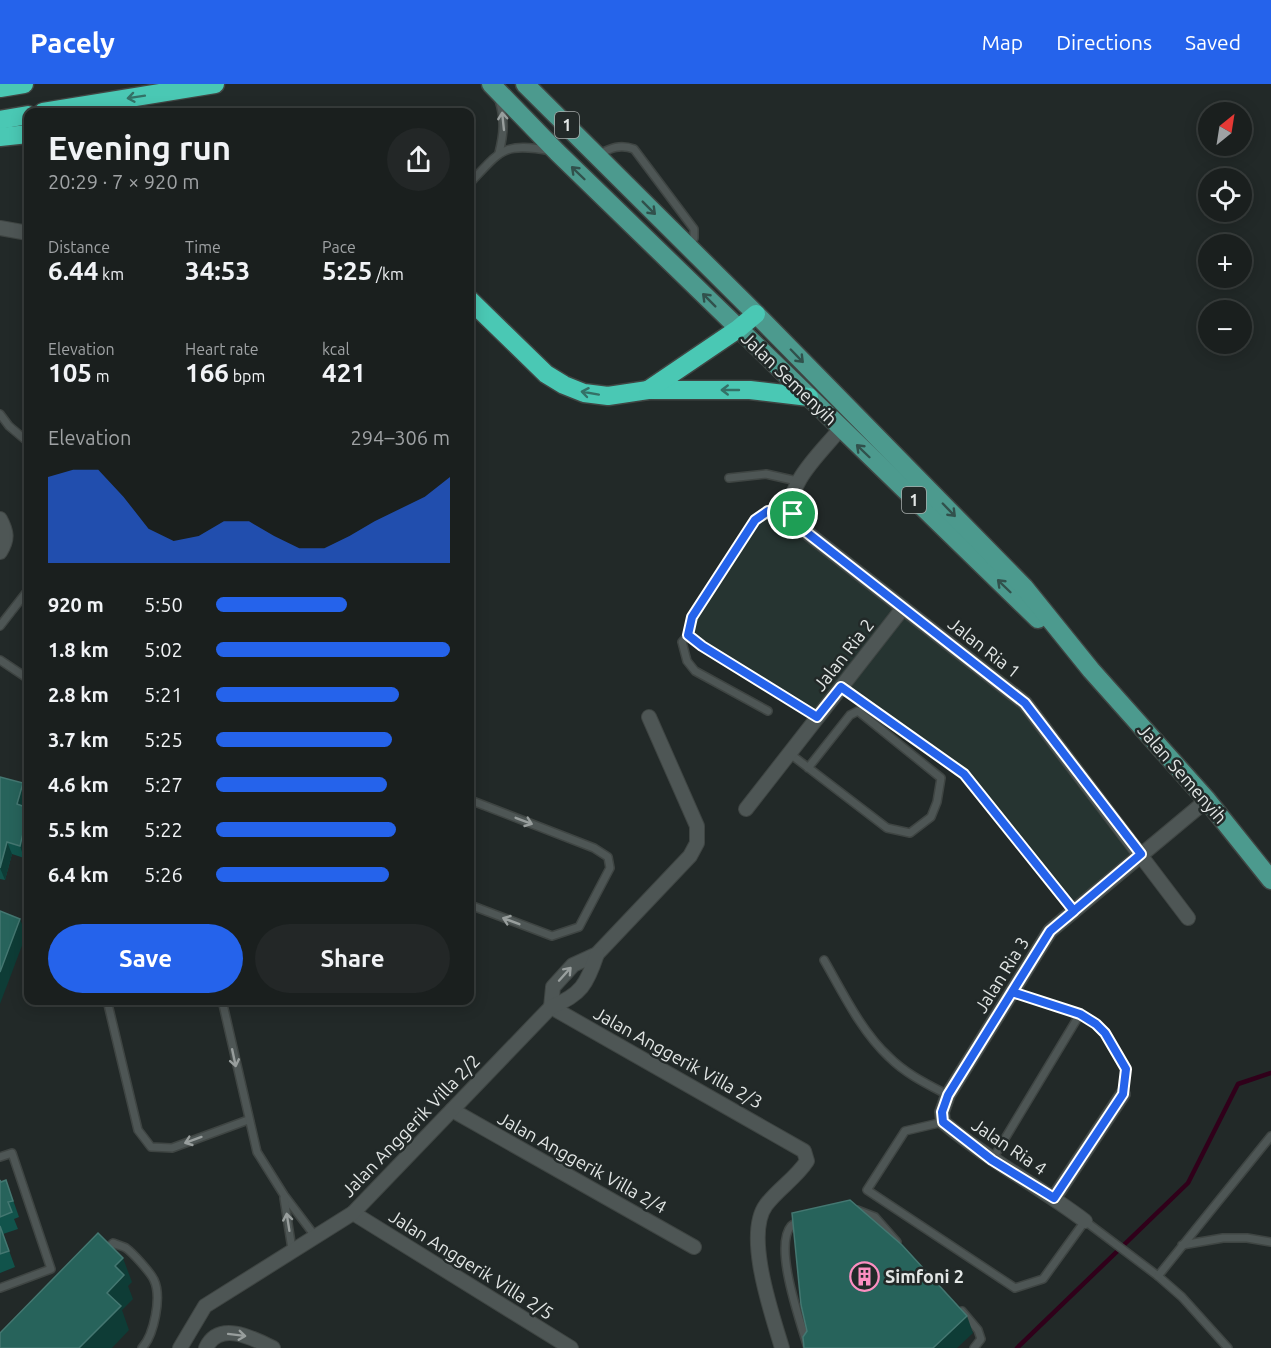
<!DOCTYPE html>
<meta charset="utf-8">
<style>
:root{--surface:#1a1f1e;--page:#232727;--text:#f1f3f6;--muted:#9fa2a4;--line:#383d3c;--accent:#2563eb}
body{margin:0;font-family:Ubuntu,sans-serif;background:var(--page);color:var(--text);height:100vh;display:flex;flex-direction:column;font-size:22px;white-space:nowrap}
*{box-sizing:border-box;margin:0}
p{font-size:20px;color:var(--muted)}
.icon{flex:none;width:33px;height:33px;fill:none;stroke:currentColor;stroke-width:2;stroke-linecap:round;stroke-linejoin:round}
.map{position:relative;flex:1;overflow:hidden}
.side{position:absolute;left:24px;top:24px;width:450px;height:897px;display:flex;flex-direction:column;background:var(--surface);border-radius:12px;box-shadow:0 3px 15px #0003,0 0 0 2px var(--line)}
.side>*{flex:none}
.needle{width:39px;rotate:30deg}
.controls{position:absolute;left:1198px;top:18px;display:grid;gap:12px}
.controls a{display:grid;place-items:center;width:54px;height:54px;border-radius:50%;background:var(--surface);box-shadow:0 3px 15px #0003,0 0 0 2px var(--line);font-size:30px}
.pin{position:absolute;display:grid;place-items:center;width:51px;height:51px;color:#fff;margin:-26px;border:3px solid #fff;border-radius:50%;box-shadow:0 2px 6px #0007}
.round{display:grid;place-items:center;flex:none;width:63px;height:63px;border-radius:32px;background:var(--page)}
.overview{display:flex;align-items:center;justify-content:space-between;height:102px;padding:0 24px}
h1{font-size:33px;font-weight:700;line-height:45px}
.figures{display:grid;grid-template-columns:repeat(3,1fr);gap:9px;height:102px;padding:6px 24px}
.figures div{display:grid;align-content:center}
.figures b{font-size:26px;font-weight:700}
.figures small{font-size:16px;font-weight:400}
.figures p{font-size:16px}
.chart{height:168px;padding:12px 24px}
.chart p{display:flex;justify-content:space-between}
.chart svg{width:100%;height:108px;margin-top:6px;fill:var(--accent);opacity:.7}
.action{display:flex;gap:12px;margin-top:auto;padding:12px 24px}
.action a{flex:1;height:69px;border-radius:36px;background:var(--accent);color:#fff;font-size:24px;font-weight:700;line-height:69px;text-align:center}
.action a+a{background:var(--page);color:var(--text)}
ul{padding:0 24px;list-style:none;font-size:20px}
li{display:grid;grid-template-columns:96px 72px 1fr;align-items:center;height:45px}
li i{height:15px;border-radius:8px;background:var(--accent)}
header{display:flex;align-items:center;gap:36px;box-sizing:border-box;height:84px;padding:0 30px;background:var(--accent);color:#fff}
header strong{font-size:28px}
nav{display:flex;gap:33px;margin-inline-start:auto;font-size:21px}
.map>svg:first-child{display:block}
</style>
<header>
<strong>Pacely</strong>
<nav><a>Map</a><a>Directions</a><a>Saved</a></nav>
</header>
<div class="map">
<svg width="1271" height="1264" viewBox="0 0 1271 1264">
<rect width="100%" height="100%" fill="#222928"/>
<path fill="#263431" d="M770 430 895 524 1020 623 1132 769 1073 819 966 687 839 597 815 627 704 559 693 549 695 533 759 438Z"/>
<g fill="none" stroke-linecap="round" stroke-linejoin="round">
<path stroke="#30001a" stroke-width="4.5" d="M1017 1264 1188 1099 1238 1000 1271 989"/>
<defs>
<g id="lane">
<path d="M499 16C505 35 504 49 499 69"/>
<path d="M599 70C611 64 620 60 634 65L694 145V154L689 163"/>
<path d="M470 99C501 66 503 58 551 67"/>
<path d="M0 330 9 342 28 358"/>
<path d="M729 394 766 390 797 397"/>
<path d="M793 431 768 427 755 437 692 533 688 551 702 562 817 633"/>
<path d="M0 542 28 506"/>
<path d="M688 551 682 558 687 577 695 587 768 627"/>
<path d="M0 576 27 594"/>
<path d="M841 603 964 690 1074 827"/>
<path d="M789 669 887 744 910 749 931 733 937 718 941 694 858 627 850 631 808 684"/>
<path d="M470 716 594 764 608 773 610 784 579 843 552 852 470 821"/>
<path d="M824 876C843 909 861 947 889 973 906 990 927 1000 948 1011"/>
<path d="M1012 908 1080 930 1096 940 1105 949 1126 985 1123 1010"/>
<path d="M107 916 138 1046 151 1063 172 1064 248 1036"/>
<path d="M222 916 257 1068 284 1111 315 1152"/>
<path d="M943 1038 905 1047 867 1106 1015 1204 1043 1195 1085 1137 1158 1192 1182 1213 1228 1264"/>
<path d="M0 1073 12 1069 51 1185 0 1204"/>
<path d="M992 1076 1080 930"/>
<path d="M284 1114 292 1165"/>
<path d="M857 1126 875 1133 897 1158"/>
<path d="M799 1137C797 1139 793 1140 791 1142 773 1163 801 1239 808 1264"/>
<path d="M1182 1161 1223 1154H1247L1271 1158"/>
<path d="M106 1166 113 1159C117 1161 123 1162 126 1164 133 1169 151 1189 154 1196 162 1213 154 1251 142 1264"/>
<path d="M1158 1192 1271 1052"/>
<path d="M962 1227 978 1246 981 1255 974 1264"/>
</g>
<g id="street">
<path d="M0 144 28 149"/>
<path d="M840 345C824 366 781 403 794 432 796 436 799 440 801 444L1025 619 1188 834"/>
<path d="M0 435C7 448 8 455 0 468"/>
<path d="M746 725 903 524"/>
<path d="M551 923 804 1067 807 1077C796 1094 778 1105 766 1121 744 1151 772 1230 782 1264"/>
<path d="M551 923 553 903 573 881 597 870 690 772 697 759V742L649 633"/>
<path d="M452 1026 694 1163"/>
<path d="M1054 1114 1123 1010"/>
<path d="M353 1129 571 1264"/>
<path d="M1085 1137C1039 1102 988 1076 943 1038L942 1028 948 1011 1050 847 1207 716"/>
<path d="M180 1264 205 1222 353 1129 551 923C581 911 587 900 597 870"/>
<path d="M206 1264C219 1236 253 1254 273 1264"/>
</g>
<g id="primary">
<path d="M491 0 557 68 1038 535"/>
<path d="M525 0 756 230 1024 503 1091 586 1207 716 1271 796"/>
</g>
<g id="highway">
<path d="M0 4 24 0"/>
<path d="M43 28 215 0"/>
<path d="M0 36 28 31"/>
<path d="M0 53 28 50"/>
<path d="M470 216 546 290 564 301 584 309 608 312 648 306H750L809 313"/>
<path d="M648 306 738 245 756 230"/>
</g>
</defs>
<use href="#lane" stroke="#3f4543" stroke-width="10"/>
<use href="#street" stroke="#3f4543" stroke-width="16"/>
<use href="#primary" stroke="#3f4543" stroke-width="21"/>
<use href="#highway" stroke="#3f4543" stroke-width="21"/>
<use href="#lane" stroke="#4e5655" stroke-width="7"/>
<use href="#street" stroke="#4e5655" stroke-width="14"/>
<use href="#primary" stroke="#4c9a8e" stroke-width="18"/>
<use href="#highway" stroke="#4ac8b4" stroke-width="18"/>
</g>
<g fill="#11534b">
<path d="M0 693 23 699 27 711 24 723 28 724V758L24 774 12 770 5 796 0 795Z"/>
<path d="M0 1096 1 1098 6 1096 19 1133 14 1135 18 1145 3 1150 15 1183 0 1189Z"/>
</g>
<g fill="#0e3c36">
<path d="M23 699 27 711 22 733 17 720Z"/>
<path d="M28 729V758L24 774 20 762Z"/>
<path d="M7 758 12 770 5 796 0 784Z"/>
<path d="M20 835 26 851 0 920V888Z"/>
<path d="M123 1174 132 1198 128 1202 133 1215 122 1226 129 1246 112 1264H79L107 1209 115 1182Z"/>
<path d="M967 1232 973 1249 957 1264H933Z"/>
</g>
<g fill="#27635b" stroke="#447771" stroke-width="1.5">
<path d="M0 693 23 699 17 720 28 724V729L20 762 7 758 0 784Z"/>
<path d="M0 827 20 835 0 888Z"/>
<path d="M0 1096 1 1098 6 1096 13 1117 8 1118 12 1128 0 1133Z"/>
<path d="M850 1116 902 1161 967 1232 933 1264H804L803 1253 807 1247 801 1221 792 1129Z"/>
<path d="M0 1142 9 1167 0 1170Z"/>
<path d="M98 1149 123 1174 115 1182 124 1191 107 1209 121 1222 79 1264H0V1249Z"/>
</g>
<defs><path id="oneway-shaft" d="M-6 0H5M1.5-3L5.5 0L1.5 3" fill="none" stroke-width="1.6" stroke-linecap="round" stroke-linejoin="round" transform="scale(1.5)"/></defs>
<g stroke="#347167">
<use href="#oneway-shaft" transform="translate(136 13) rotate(171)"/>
<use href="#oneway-shaft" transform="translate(730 306) rotate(180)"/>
<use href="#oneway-shaft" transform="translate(590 309) rotate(-170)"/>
</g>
<g stroke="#989e9d">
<use href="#oneway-shaft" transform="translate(503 37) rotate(-96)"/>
<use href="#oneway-shaft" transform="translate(524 737) rotate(21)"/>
<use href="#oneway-shaft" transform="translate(511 837) rotate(-159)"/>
<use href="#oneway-shaft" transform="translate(565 890) rotate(-48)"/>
<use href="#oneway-shaft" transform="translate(234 974) rotate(78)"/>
<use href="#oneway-shaft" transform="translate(193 1056) rotate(160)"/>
<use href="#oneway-shaft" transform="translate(288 1138) rotate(-99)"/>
<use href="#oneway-shaft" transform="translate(237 1251) rotate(7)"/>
</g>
<g stroke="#31514c">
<use href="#oneway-shaft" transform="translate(578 89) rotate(-136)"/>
<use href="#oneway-shaft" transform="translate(649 124) rotate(45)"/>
<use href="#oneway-shaft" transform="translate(709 216) rotate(-135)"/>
<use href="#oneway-shaft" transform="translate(797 272) rotate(46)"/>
<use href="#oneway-shaft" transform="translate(863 367) rotate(-136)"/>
<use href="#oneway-shaft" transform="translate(949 426) rotate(46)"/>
<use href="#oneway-shaft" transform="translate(1004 502) rotate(-136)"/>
</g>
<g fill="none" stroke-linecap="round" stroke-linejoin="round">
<defs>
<path id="route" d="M793 430 768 427 755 436 692 533 688 551 702 562 817 633 841 603 964 690 1074 827 1050 847 948 1011 942 1028 943 1038 992 1076 1054 1114 1123 1010 1126 985 1105 949 1096 940 1080 930 1012 908 1050 847 1141 770 1025 619 801 444 793 430"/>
</defs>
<use href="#route" stroke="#fff" stroke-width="12"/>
<use href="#route" stroke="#2563eb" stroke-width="8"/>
</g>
<defs>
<symbol id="building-ring" viewBox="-11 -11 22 22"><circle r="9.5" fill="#222928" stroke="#fc8fc1" stroke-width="1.5"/><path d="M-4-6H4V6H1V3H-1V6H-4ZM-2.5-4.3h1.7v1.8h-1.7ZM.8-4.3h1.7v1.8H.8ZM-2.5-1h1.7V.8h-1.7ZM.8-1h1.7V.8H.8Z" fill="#fc8fc1"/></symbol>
</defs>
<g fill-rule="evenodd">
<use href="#building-ring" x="848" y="1176" width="33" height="33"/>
</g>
<g text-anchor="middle" stroke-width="5" stroke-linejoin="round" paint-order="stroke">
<g fill="#222928" stroke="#a8adac" stroke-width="1.5">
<rect x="555" y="28" width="24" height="26" rx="4.5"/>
<rect x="902" y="403" width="24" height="26" rx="4.5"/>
</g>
<g font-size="16" font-weight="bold" fill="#e2e6e5">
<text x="567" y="47">1</text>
<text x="914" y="422">1</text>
</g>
<g font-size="18" fill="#e2e6e5" stroke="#222928">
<text transform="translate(789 295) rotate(44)" y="6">Jalan Semenyih</text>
<text transform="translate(984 564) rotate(38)" y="6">Jalan Ria 1</text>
<text transform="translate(844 571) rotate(-52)" y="6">Jalan Ria 2</text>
<text transform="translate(1182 690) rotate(49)" y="6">Jalan Semenyih</text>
<text transform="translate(1002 891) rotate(-58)" y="6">Jalan Ria 3</text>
<text transform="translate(678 974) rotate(29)" y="6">Jalan Anggerik Villa 2/3</text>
<text transform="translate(411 1042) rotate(-46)" y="6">Jalan Anggerik Villa 2/2</text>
<text transform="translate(1009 1063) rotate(34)" y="6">Jalan Ria 4</text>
<text transform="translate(582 1079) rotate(29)" y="6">Jalan Anggerik Villa 2/4</text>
<text transform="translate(471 1181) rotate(32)" y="6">Jalan Anggerik Villa 2/5</text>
</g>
<g font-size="18" font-weight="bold" fill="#e2e6e5" stroke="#222928" text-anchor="start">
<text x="885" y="1199">Simfoni 2</text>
</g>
</g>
</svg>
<div class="controls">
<a><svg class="needle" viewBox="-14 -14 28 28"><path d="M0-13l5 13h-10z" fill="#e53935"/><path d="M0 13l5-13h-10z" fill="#9fa2a4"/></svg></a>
<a><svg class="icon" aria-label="locate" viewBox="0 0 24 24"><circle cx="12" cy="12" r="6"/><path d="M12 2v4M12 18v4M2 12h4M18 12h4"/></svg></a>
<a>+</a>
<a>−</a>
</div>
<div class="pin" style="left:793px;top:430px;background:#1e9e55"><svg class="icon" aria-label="arrive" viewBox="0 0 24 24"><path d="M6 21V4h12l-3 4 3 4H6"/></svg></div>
<section class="side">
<div class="overview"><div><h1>Evening run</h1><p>20:29 · 7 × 920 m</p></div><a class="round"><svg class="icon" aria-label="share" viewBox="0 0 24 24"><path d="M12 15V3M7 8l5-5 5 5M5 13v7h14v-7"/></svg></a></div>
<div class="figures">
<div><p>Distance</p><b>6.44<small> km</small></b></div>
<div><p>Time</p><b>34:53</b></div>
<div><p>Pace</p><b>5:25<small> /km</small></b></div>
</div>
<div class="figures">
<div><p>Elevation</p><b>105<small> m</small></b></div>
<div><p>Heart rate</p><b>166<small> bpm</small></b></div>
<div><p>kcal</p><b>421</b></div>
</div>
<div class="chart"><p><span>Elevation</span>294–306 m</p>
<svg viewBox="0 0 160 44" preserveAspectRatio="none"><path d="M0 44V9L10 6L20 6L30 17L40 30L50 35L60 33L70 27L80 27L90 33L100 38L110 38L120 33L130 27L140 22L150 17L160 9V44z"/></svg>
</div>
<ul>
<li><b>920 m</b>5:50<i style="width:56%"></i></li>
<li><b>1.8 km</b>5:02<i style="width:100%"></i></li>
<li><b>2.8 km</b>5:21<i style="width:78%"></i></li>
<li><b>3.7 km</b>5:25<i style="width:75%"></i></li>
<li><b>4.6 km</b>5:27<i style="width:73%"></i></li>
<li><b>5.5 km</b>5:22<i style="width:77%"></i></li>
<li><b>6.4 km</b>5:26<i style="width:74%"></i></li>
</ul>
<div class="action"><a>Save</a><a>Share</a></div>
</section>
</div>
